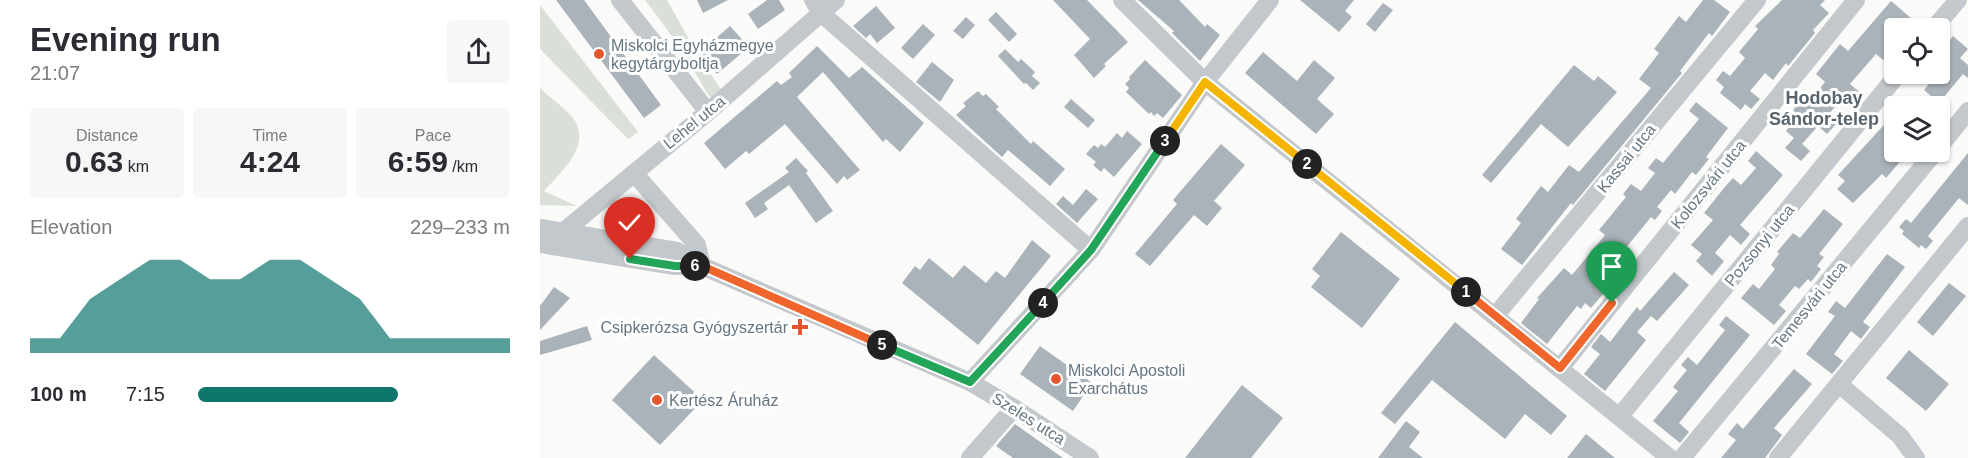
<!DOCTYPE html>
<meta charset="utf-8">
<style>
:root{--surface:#fff;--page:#f7f7f7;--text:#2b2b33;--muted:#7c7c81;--accent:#0f766e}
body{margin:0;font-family:Helvetica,sans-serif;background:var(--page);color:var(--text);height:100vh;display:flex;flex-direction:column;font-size:22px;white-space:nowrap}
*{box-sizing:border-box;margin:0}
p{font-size:20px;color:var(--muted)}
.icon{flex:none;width:33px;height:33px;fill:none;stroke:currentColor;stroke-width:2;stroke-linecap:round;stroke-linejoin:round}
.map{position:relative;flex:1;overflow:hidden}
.details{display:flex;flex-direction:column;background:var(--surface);width:540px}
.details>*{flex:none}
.tools{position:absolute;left:1344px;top:18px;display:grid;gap:12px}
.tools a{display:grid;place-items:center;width:66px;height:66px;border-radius:6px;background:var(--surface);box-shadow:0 2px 4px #0004;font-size:30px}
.pin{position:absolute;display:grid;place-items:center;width:51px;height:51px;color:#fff;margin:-62px -26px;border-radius:50% 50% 50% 0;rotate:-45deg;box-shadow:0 0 6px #0007}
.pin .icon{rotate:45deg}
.km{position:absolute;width:30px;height:30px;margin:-15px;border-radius:50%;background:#222;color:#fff;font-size:16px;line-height:30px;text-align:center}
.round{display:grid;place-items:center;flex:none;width:63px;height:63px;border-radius:6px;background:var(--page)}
.headline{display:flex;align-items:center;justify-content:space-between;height:102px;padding:0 30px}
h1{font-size:33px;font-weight:800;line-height:45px}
.metrics{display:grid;grid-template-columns:repeat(3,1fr);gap:9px;height:102px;padding:6px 30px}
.metrics div{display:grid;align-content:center;border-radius:6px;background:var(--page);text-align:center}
.metrics b{font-size:30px;font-weight:800}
.metrics small{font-size:16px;font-weight:400}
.metrics p{font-size:16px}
.chart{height:168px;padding:12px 30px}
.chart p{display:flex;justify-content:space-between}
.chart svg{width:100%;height:108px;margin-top:6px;fill:var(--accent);opacity:.7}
ul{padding:0 30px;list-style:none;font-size:20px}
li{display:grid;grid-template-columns:96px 72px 1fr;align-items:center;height:45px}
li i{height:15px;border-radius:8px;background:var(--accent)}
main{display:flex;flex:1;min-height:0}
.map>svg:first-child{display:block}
</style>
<main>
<section class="details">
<div class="headline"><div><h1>Evening run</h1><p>21:07</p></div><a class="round"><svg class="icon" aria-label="share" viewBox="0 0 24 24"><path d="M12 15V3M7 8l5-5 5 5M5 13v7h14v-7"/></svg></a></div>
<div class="metrics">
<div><p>Distance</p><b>0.63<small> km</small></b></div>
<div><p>Time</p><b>4:24</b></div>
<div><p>Pace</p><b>6:59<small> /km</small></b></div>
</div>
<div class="chart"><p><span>Elevation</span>229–233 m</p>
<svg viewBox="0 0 160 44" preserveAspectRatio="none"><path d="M0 44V38L10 38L20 22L30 14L40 6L50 6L60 14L70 14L80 6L90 6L100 14L110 22L120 38L130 38L140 38L150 38L160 38V44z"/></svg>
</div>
<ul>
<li><b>100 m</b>7:15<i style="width:64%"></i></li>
</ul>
</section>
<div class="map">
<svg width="1428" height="458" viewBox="0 0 1428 458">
<rect width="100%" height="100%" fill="#fafaf8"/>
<g fill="#dadfd7">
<path d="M105 0H127L156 52 186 97 172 99 167 93 140 47Z"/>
<path d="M0 5 98 132 88 139 0 49Z"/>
<path d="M0 88C10 98 27 109 35 121 51 147 19 174 4 191L37 206 0 205Z"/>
</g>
<g fill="#aab3b9">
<path d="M16 0H44L121 105 104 118Z"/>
<path d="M157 0H188L163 13Z"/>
<path d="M227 0H239L245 10 218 29 208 14Z"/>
<path d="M513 0H547L588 42 564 64 566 66 554 78 534 55 550 39Z"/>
<path d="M598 0H639L665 27 667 24 680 35 660 61 632 33 634 31Z"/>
<path d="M760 0H814L805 11 812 17 799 32Z"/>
<path d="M1163 0H1174L1190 12 1172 36 1169 33 1140 71 1142 73 1033 205 1031 203 982 265 961 249 981 223 976 219 1001 186 1008 192 1029 165 1039 172 1111 88 1099 79 1119 53 1114 49 1139 16 1146 22Z"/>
<path d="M1242 0H1285L1280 5 1289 13 1273 30 1275 33 1248 66 1246 63 1233 80 1225 73 1210 91 1220 99 1211 109 1205 104 1201 110 1180 93 1184 87 1176 80 1183 71 1190 76 1205 58 1199 52 1218 29 1215 26Z"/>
<path d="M1351 1 1371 18 1361 28H1354V36L1346 46 1351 50 1343 60 1336 54 1310 84 1322 94 1312 105 1303 98 1287 116 1296 124 1287 134 1278 126 1262 144 1270 151 1261 161 1245 148 1254 138 1246 131 1259 115 1253 110 1265 97 1270 101 1285 82 1276 74 1300 44 1308 51Z"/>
<path d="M843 3 853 10 835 32 826 24Z"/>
<path d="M336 6 355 28 337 43 330 34 326 38 313 26Z"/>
<path d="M456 12 477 34 469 42 448 20Z"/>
<path d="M426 17 435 25 423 39 413 31Z"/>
<path d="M383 24 395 35 373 59 361 48Z"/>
<path d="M190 26 209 47 177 74 159 53Z"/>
<path d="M1413 36 1428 49 1420 58 1428 65V78L1423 74 1399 103 1384 90 1408 61 1400 53Z"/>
<path d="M277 46 309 78 322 67 384 123 360 152 346 139 343 142 283 72 257 97 320 170 307 180 304 176 297 184 245 124 209 154 206 151 185 169 164 143 237 81 241 85 252 77 249 73Z"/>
<path d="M465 49 478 62 481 59 495 72 492 76 500 83 493 90 486 83 484 84 458 56Z"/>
<path d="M723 52 757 81 774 60 795 78 777 99 794 114 776 134 705 73Z"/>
<path d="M605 60 642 95 623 118 617 113 614 116 611 112 609 114 586 92 589 88 585 84 590 79 589 77Z"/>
<path d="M392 62 414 80 400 102 376 82Z"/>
<path d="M1034 65 1054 81 1058 76 1077 92 1028 147 1001 124 951 183 942 175Z"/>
<path d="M438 91 443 96 446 94 459 107 456 109 491 144 493 141 525 169 510 186 468 150 462 157 416 115 426 106 423 103Z"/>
<path d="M531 99 555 120 548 128 524 107Z"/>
<path d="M1156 102 1188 128 1166 157 1169 159 1156 175 1152 172 1135 194 1131 190 1117 207 1122 211 1115 220 1111 217 1073 264 1082 272 1051 308 1045 303 1041 309 1037 306 1007 344 981 323 999 299 997 298 1024 268 1032 275 1065 235 1059 230 1086 197 1083 194 1091 184 1101 191 1115 173 1108 168 1116 158 1123 163 1159 119 1149 111Z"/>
<path d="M1354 114V152L1364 157 1346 178 1342 174 1313 203 1297 189 1305 181 1298 175Z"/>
<path d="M587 131 602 144 574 177 564 168 561 172 553 165 556 162 546 154 554 145 558 148 561 144 565 147 577 133 582 138Z"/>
<path d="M681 144 705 165 674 201 682 208 667 226 654 215 610 266 595 254 637 204 633 200Z"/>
<path d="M1216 151 1243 175 1200 225 1210 234 1201 245 1190 235 1175 253 1184 261 1172 276 1156 261 1162 254 1151 245 1173 220 1164 213 1184 188 1193 178 1201 185 1216 168 1208 161Z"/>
<path d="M1428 153V205L1419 198 1388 236 1393 241 1386 249 1381 245 1379 248 1362 234 1364 231 1359 227 1366 219 1371 223Z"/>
<path d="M256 158 268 171 266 173 293 211 276 223 249 185 224 203 228 209 215 218 205 203 249 172 245 168Z"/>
<path d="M546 189 558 199 537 223 516 204 523 196 533 205Z"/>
<path d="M1284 209 1303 224 1279 254 1284 257 1277 266 1281 269 1271 282 1268 279 1259 289 1255 286 1239 305 1246 311 1234 325 1201 298 1213 284 1219 289 1235 269 1231 265 1239 254 1237 252 1253 233 1260 238Z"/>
<path d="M801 232 860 279 822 328 771 287 780 276 772 269Z"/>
<path d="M492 240 511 256 438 345 362 283 375 266 380 270 389 258 413 278 424 265 446 283 456 271 465 278Z"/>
<path d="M1347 254 1365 267 1323 322 1330 327 1321 339 1311 331 1294 354 1303 361 1292 374 1266 354 1295 316 1288 312 1296 301 1305 308Z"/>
<path d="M1134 272 1149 285 1117 321 1111 316 1097 332 1106 340 1065 391 1044 374 1060 354 1051 347 1061 334 1070 342 1097 307 1100 311Z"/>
<path d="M1409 283 1426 296 1393 336 1377 322Z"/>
<path d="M14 287 30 298 0 330V306Z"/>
<path d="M1186 316 1210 335 1139 423 1149 432 1140 443 1113 421 1138 391 1133 387 1147 370 1141 365 1148 357 1157 365 1185 330 1179 325Z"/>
<path d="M915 322 1027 416 1011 435 985 414 965 439 892 380 855 424 841 413Z"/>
<path d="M47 326 52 340 0 355V341Z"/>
<path d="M500 346 552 383 533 411 480 374Z"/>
<path d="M1369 350 1409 384 1386 411 1346 378Z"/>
<path d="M114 355 163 400 120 445 72 400Z"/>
<path d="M1254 369 1272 384 1234 428 1242 435 1225 458H1181L1196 440 1188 434 1197 423 1203 429Z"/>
<path d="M702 385 743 418 711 458H645Z"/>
<path d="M866 421 880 432 869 447 883 458H838Z"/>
<path d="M475 424 523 458H473L456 446Z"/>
<path d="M1046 434 1075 458H1027Z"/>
</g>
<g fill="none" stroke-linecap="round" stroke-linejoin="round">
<g stroke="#c3c8cc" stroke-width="18">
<path d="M80 0 168 112"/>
<path d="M273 0 281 13 551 250"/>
<path d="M582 0 665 82 1130 458"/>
<path d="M1394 28 1418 0"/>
<path d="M1400 146 1428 111"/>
<path d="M94 173 157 245 162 266"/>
<path d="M0 228 137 251 162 266 430 382 474 408 550 458"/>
<path d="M0 244 135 266H161"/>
<path d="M20 247 23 232 168 112 296 0"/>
<path d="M955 316 1217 0"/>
<path d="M1020 368 1316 0"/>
<path d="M430 382 551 250 665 82 730 0"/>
<path d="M1299 384 1360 436 1376 458"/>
<path d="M1080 416 1358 74"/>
<path d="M430 458 474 408"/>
<path d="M1142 458 1395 152"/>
<path d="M1238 458 1428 226"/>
</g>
</g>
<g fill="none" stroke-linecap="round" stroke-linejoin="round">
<defs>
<path id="split-1" d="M926 292 1020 368 1072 303"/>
<path id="split-2" d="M767 164 926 292"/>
<path id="split-3" d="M625 141 665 82 767 164"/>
<path id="split-4" d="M503 303 551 250 625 141"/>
<path id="split-5" d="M342 345 430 382 503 303"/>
<path id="split-6" d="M155 266H162L342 345"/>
<path id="split-7" d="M90 259 135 266H155"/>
</defs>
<use href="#split-1" stroke="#fff" stroke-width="12"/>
<use href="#split-2" stroke="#fff" stroke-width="12"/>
<use href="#split-3" stroke="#fff" stroke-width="12"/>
<use href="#split-4" stroke="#fff" stroke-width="12"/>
<use href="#split-5" stroke="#fff" stroke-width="12"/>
<use href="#split-6" stroke="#fff" stroke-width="12"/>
<use href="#split-7" stroke="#fff" stroke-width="12"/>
<use href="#split-1" stroke="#f0652b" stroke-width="8"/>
<use href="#split-2" stroke="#f5b400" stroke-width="8"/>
<use href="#split-3" stroke="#f5b400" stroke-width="8"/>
<use href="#split-4" stroke="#22a559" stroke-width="8"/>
<use href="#split-5" stroke="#22a559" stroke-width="8"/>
<use href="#split-6" stroke="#f0652b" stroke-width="8"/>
<use href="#split-7" stroke="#22a559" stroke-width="8"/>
</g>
<g fill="#e4572e" stroke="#fff" stroke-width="2">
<circle cx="59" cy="54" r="6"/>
<path d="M257 318h6v6h6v6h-6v6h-6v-6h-6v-6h6z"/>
<circle cx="516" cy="379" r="6"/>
<circle cx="117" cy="400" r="6"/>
</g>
<g text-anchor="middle" stroke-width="6" stroke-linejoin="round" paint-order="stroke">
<g font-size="16" fill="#657683" stroke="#fff" text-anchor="start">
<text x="71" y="51">Miskolci Egyházmegye<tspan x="71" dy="18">kegytárgyboltja</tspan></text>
<text x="248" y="333" text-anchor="end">Csipkerózsa Gyógyszertár</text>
<text x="528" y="376">Miskolci Apostoli<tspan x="528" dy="18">Exarchátus</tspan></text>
<text x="129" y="406">Kertész Áruház</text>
</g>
<g font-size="16" fill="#657683" stroke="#fff">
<text transform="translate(154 122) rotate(-39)" y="6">Lehel utca</text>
<text transform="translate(1086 158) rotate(-51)" y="6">Kassai utca</text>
<text transform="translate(1168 184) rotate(-51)" y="6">Kolozsvári utca</text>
<text transform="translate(1219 245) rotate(-51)" y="6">Pozsonyi utca</text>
<text transform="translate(1269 305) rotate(-51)" y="6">Temesvári utca</text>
<text transform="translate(489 418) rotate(32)" y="6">Szeles utca</text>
</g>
<g font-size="18" font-weight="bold" fill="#57646e" stroke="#fff">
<text x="1284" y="104">Hodobay<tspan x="1284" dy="21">Sándor-telep</tspan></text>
</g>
</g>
</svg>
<div class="tools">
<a><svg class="icon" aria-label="locate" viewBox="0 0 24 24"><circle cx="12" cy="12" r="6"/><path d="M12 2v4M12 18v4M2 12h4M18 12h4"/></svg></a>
<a><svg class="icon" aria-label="layers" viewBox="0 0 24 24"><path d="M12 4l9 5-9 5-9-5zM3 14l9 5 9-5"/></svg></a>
</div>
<div class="pin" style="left:1072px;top:303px;background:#1e9e55"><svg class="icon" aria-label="arrive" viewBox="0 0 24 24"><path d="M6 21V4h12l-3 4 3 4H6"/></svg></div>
<div class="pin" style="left:90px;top:259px;background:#d93025"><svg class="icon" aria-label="check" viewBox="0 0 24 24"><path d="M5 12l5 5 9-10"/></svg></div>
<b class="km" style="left:926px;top:292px">1</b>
<b class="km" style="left:767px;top:164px">2</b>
<b class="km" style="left:625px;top:141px">3</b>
<b class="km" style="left:503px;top:303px">4</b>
<b class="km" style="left:342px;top:345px">5</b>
<b class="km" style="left:155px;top:266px">6</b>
</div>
</main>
